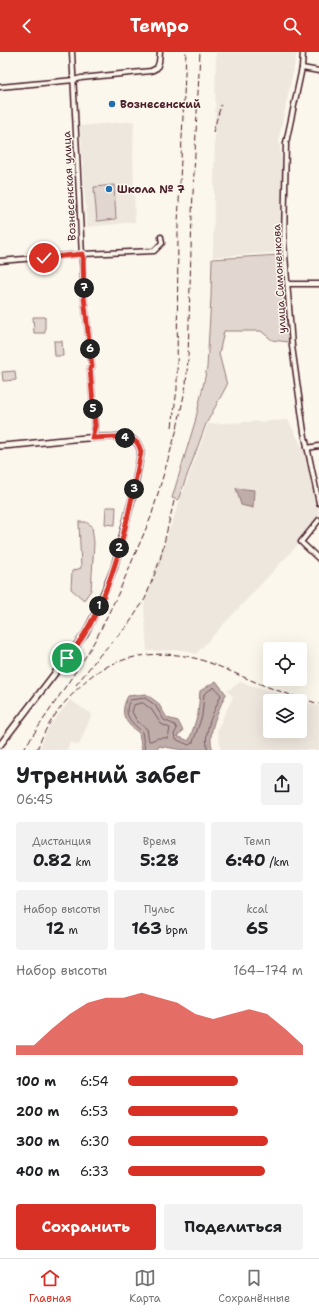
<!DOCTYPE html>
<html lang="ru">
<meta charset="utf-8">
<style>
:root{--surface:#fff;--page:#f2f2f2;--text:#202124;--muted:#757577;--line:#e0e0e0;--accent:#d93025}
body{margin:0;font-family:"Shantell Sans",sans-serif;background:var(--page);color:var(--text);height:100vh;display:flex;flex-direction:column;font-size:15px;white-space:nowrap}
*{box-sizing:border-box;margin:0}
p{font-size:13px;color:var(--muted)}
.icon{flex:none;width:22px;height:22px;fill:none;stroke:currentColor;stroke-width:2;stroke-linecap:round;stroke-linejoin:round}
.map{position:relative;height:698px;overflow:hidden}
.drawer{display:flex;flex-direction:column;background:var(--surface);flex:1}
.drawer>*{flex:none}
.tools{position:absolute;left:263px;top:590px;display:grid;gap:8px}
.tools a{display:grid;place-items:center;width:44px;height:44px;border-radius:4px;background:var(--surface);box-shadow:0 4px 16px #0002;font-size:20px}
.pin{position:absolute;display:grid;place-items:center;width:34px;height:34px;color:#fff;margin:-17px;border:2px solid #fff;border-radius:50%;box-shadow:0 1px 4px #0007}
.km{position:absolute;width:20px;height:20px;margin:-10px;border-radius:50%;background:#222;color:#fff;font-size:11px;line-height:20px;text-align:center}
.round{display:grid;place-items:center;flex:none;width:42px;height:42px;border-radius:4px;background:var(--page)}
.overview{display:flex;align-items:center;justify-content:space-between;height:68px;padding:0 16px}
h1{font-size:22px;font-weight:700;line-height:30px}
.figures{display:grid;grid-template-columns:repeat(3,1fr);gap:6px;height:68px;padding:4px 16px}
.figures div{display:grid;align-content:center;border-radius:4px;background:var(--page);text-align:center}
.figures b{font-size:17px;font-weight:700}
.figures small{font-size:11px;font-weight:400}
.figures p{font-size:11px}
.chart{height:112px;padding:8px 16px}
.chart p{display:flex;justify-content:space-between}
.chart svg{width:100%;height:72px;margin-top:4px;fill:var(--accent);opacity:.7}
.cta{display:flex;gap:8px;margin-top:auto;padding:8px 16px}
.cta a{flex:1;height:46px;border-radius:4px;background:var(--accent);color:#fff;font-size:16px;font-weight:700;line-height:46px;text-align:center}
.cta a+a{background:var(--page);color:var(--text)}
ul{padding:0 16px;list-style:none;font-size:13px}
li{display:grid;grid-template-columns:64px 48px 1fr;align-items:center;height:30px}
li i{height:10px;border-radius:5px;background:var(--accent)}
header{display:flex;justify-content:space-between;align-items:center;height:52px;padding:0 16px;background:var(--accent);color:#fff;font-size:18px;font-weight:700}
.menu{display:flex;justify-content:space-around;align-items:center;height:56px;border-top:1px solid var(--line);background:var(--surface);font-size:11px;color:var(--muted)}
.menu a{display:grid;justify-items:center;gap:2px}
.menu .active{color:var(--accent)}
.map>svg:first-child{display:block}
</style>
<header><svg class="icon" aria-label="back" viewBox="0 0 24 24"><path d="M15 5l-7 7 7 7"/></svg>Tempo<svg class="icon" aria-label="search" viewBox="0 0 24 24"><circle cx="10" cy="10" r="6"/><path d="M15 15l6 6"/></svg></header>
<div class="map">
<svg width="319" height="698" viewBox="0 0 319 698">
<rect width="100%" height="100%" fill="#fbf7ec"/>
<filter id="ink" filterUnits="userSpaceOnUse"><feTurbulence type="fractalNoise" baseFrequency=".025" numOctaves="2"/><feDisplacementMap in="SourceGraphic" scale="8" xChannelSelector="R" yChannelSelector="G"/><feConvolveMatrix kernelMatrix="1 2 1 2 8 2 1 2 1" color-interpolation-filters="sRGB"/></filter>
<g filter="url(#ink)">
<g fill="#eee7de">
<path d="M216 0H297L279 86 285 140 283 200 213 205Z"/>
<path d="M134 69 133 103 135 170 87 175 80 74Z"/>
<path d="M288 368 318 425 319 470 196 602 183 598 147 599 144 554 150 530 208 372Z"/>
<path d="M240 630 299 649H270V679H300V649L319 654V698H221L217 678 233 645 227 639Z"/>
<path d="M70 648 92 662 79 693 70 690 67 698H39L48 676Z"/>
</g>
<g fill="#e2d7d0" stroke="#967b7e">
<path d="M114 133 116 167 97 169 94 135Z"/>
<path d="M280 203 289 290 272 288 261 279H224L219 302 227 333 206 372 178 448 172 446 195 370 207 316 211 245 212 207Z"/>
<path d="M33 265H45V281H34Z"/>
<path d="M54 289H62L63 304H55Z"/>
<path d="M15 319 16 328 3 329 2 320Z"/>
<path d="M106 455H116L115 473 105 472Z"/>
<path d="M79 470H86L92 474 94 491 91 538 84 548 71 537 72 519 81 516Z"/>
</g>
<g fill="#bfadaa" stroke="#907477">
<path d="M236 436 254 438 253 456 241 453Z"/>
<path d="M216 629 226 642C219 657 206 682 213 698H183L159 694 157 698H142L139 681C124 670 119 661 128 644L146 642 158 651 167 666 178 669 183 679 177 684 189 689 198 662 200 639Z"/>
</g>
<g fill="none" stroke-linecap="round" stroke-linejoin="round">
<g stroke="#79585e" stroke-width="1">
<path d="M143 651 151 657 161 672 170 676 168 686H158L151 689H149L147 677 137 669 132 660 134 653Z"/>
<path d="M145 698 142 680C132 670 122 664 130 648L145 646 155 653 164 668 175 673 177 677 174 682 175 687 189 693 193 690 202 664 204 642 214 635 221 643C214 660 202 680 208 698"/>
</g>
<defs>
<g id="minor">
<path d="M72 0 84 245 92 315 90 316 95 374 93 386"/>
<path d="M303 0 302 16 286 91 284 189 292 294 304 380 319 451"/>
<path d="M302 16 319 19"/>
<path d="M0 35 74 28 81 26 151 19 157 16 159 10 160 0"/>
<path d="M0 209 83 202 154 199 162 191 161 185"/>
<path d="M288 232H319"/>
<path d="M307 396 319 394"/>
<path d="M319 468 301 490 319 507"/>
</g>
<path id="major" d="M0 394C35 392 70 386 105 385 113 385 122 384 130 386 137 389 139 393 141 400L133 443 114 516 96 560 85 582 0 693"/>
</defs>
<use href="#minor" stroke="#4a1f2b" stroke-width="7"/>
<use href="#major" stroke="#4a1f2b" stroke-width="8"/>
<use href="#minor" stroke="#fbf7ec" stroke-width="4"/>
<use href="#major" stroke="#fbf7ec" stroke-width="5"/>
<g stroke="#4a1f2b" stroke-width="1" stroke-dasharray="6 3" stroke-linecap="butt">
<path d="M213 80 221 53"/>
<path d="M172 375 177 337 178 172 186 0"/>
<path d="M76 633 99 604 128 573 145 547 160 508 174 449"/>
<path d="M23 698 86 604 98 583 118 542 151 465 177 377 186 333 188 307 192 162 200 0"/>
<path d="M37 698C44 678 52 666 66 649 75 640 84 629 94 622 121 604 154 599 185 604 208 608 231 620 253 629 274 638 297 645 319 652"/>
</g>
</g>
</g>
<g fill="none" stroke-linecap="round" stroke-linejoin="round" filter="url(#ink)">
<defs>
<path id="route" d="M44 206 83 202 84 245 92 315 90 316 95 374 92 386C103 386 126 382 135 389 138 391 140 396 141 400 130 458 116 531 85 581 80 590 73 598 67 606"/>
</defs>
<use href="#route" stroke="#fff" stroke-width="8"/>
<use href="#route" stroke="#d93025" stroke-width="5"/>
</g>
<g fill="#1f6fb2" stroke="#fbf7ec" stroke-width="1.5">
<circle cx="112" cy="52" r="4"/>
<circle cx="109" cy="137" r="4"/>
</g>
<g text-anchor="middle" stroke-width="3" stroke-linejoin="round" paint-order="stroke">
<g font-size="11" font-weight="bold" fill="#4a1f2b" stroke="#fbf7ec" text-anchor="start">
<text x="120" y="56">Вознесенский</text>
<text x="117" y="141">Школа № 7</text>
</g>
<g font-size="11" fill="#4a1f2b" stroke="#fbf7ec">
<text transform="translate(69 134) rotate(-93)" y="4">Вознесенская улица</text>
<text transform="translate(279 227) rotate(-93)" y="4">улица Симоненкова</text>
</g>
</g>
</svg>
<div class="tools">
<a><svg class="icon" aria-label="locate" viewBox="0 0 24 24"><circle cx="12" cy="12" r="6"/><path d="M12 2v4M12 18v4M2 12h4M18 12h4"/></svg></a>
<a><svg class="icon" aria-label="layers" viewBox="0 0 24 24"><path d="M12 4l9 5-9 5-9-5zM3 14l9 5 9-5"/></svg></a>
</div>
<div class="pin" style="left:67px;top:606px;background:#1e9e55"><svg class="icon" aria-label="arrive" viewBox="0 0 24 24"><path d="M6 21V4h12l-3 4 3 4H6"/></svg></div>
<div class="pin" style="left:44px;top:206px;background:#d93025"><svg class="icon" aria-label="check" viewBox="0 0 24 24"><path d="M5 12l5 5 9-10"/></svg></div>
<b class="km" style="left:99px;top:554px">1</b>
<b class="km" style="left:119px;top:496px">2</b>
<b class="km" style="left:134px;top:437px">3</b>
<b class="km" style="left:125px;top:386px">4</b>
<b class="km" style="left:93px;top:357px">5</b>
<b class="km" style="left:90px;top:297px">6</b>
<b class="km" style="left:84px;top:236px">7</b>
</div>
<section class="drawer">
<div class="overview"><div><h1>Утренний забег</h1><p>06:45</p></div><a class="round"><svg class="icon" aria-label="share" viewBox="0 0 24 24"><path d="M12 15V3M7 8l5-5 5 5M5 13v7h14v-7"/></svg></a></div>
<div class="figures">
<div><p>Дистанция</p><b>0.82<small> km</small></b></div>
<div><p>Время</p><b>5:28</b></div>
<div><p>Темп</p><b>6:40<small> /km</small></b></div>
</div>
<div class="figures">
<div><p>Набор высоты</p><b>12<small> m</small></b></div>
<div><p>Пульс</p><b>163<small> bpm</small></b></div>
<div><p>kcal</p><b>65</b></div>
</div>
<div class="chart"><p><span>Набор высоты</span>164–174 m</p>
<svg viewBox="0 0 160 44" preserveAspectRatio="none"><path d="M0 44V38L10 38L20 28L30 19L40 12L50 9L60 9L70 6L80 9L90 12L100 19L110 22L120 19L130 16L140 19L150 28L160 38V44z"/></svg>
</div>
<ul>
<li><b>100 m</b>6:54<i style="width:63%"></i></li>
<li><b>200 m</b>6:53<i style="width:63%"></i></li>
<li><b>300 m</b>6:30<i style="width:80%"></i></li>
<li><b>400 m</b>6:33<i style="width:78%"></i></li>
</ul>
<div class="cta"><a>Сохранить</a><a>Поделиться</a></div>
</section>
<nav class="menu">
<a class="active"><svg class="icon" aria-label="home" viewBox="0 0 24 24"><path d="M3 11l9-7 9 7M6 9v11h12V9"/></svg>Главная</a>
<a><svg class="icon" aria-label="map" viewBox="0 0 24 24"><path d="M3 6l6-2 6 2 6-2v14l-6 2-6-2-6 2zM9 4v14M15 6v14"/></svg>Карта</a>
<a><svg class="icon" aria-label="saved" viewBox="0 0 24 24"><path d="M7 4h10v16l-5-4-5 4z"/></svg>Сохранённые</a>
</nav>
